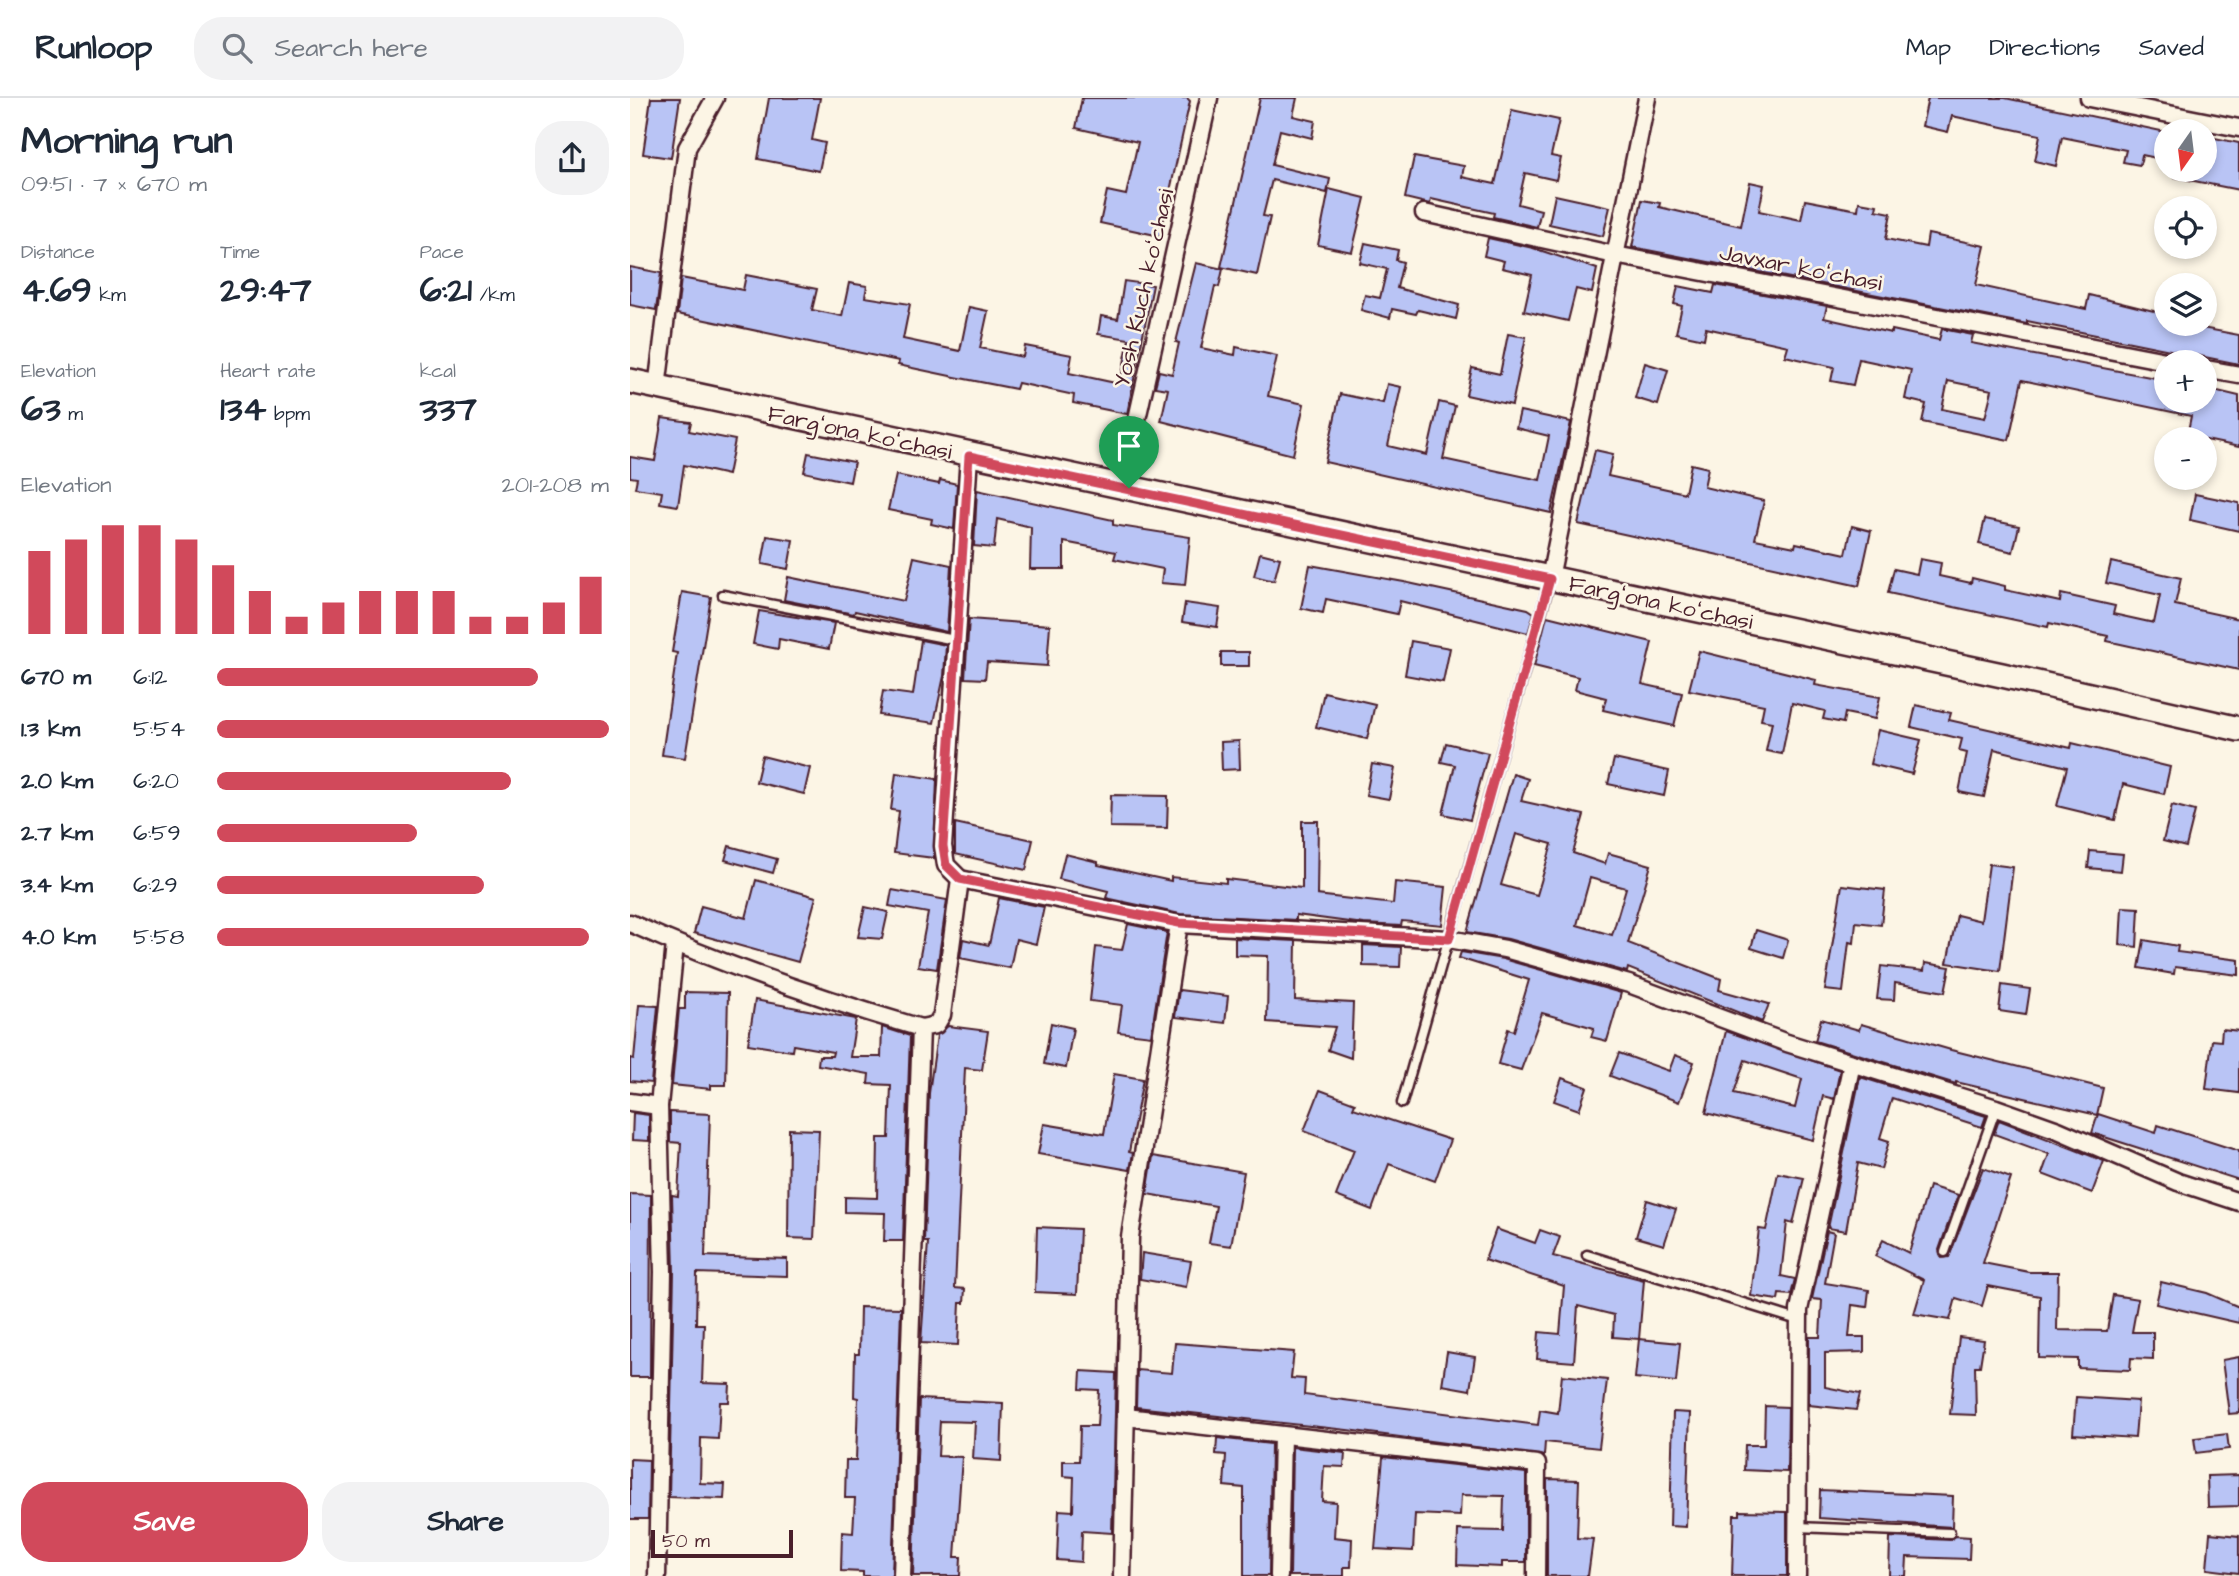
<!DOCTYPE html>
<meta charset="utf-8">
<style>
:root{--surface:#fff;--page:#f2f2f3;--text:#1f2937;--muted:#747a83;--line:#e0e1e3;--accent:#d1495b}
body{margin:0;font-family:"Architects Daughter",sans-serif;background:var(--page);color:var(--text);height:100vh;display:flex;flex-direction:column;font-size:26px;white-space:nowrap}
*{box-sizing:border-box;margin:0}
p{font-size:23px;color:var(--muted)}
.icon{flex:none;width:38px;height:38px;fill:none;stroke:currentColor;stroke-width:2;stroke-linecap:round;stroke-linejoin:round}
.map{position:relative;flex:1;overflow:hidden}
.side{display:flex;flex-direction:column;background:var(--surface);width:630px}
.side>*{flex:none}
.needle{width:46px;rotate:194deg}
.fabs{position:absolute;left:1524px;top:21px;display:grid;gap:14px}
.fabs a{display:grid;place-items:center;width:63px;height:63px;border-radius:50%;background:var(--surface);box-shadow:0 4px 10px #0003;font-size:35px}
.scale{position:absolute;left:21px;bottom:18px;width:142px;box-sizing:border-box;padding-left:7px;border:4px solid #4a1f2b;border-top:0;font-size:19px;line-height:24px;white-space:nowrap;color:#4a1f2b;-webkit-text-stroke:5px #fcf5e5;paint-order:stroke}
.pin{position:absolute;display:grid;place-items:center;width:60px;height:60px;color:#fff;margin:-72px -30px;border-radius:50% 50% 50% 0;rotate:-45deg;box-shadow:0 0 7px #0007}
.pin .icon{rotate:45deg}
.round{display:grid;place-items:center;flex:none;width:74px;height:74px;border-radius:28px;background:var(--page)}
.summary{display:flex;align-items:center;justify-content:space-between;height:119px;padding:0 21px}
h1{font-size:38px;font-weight:700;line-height:52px}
.stats{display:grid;grid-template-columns:repeat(3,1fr);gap:10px;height:119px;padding:7px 21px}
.stats div{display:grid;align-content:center}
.stats b{font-size:35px;font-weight:700}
.stats small{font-size:19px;font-weight:400}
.stats p{font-size:19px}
.chart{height:196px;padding:14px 21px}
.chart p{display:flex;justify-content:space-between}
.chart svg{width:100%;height:126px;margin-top:7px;stroke:var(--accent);stroke-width:6}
.cta{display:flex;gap:14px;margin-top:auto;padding:14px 21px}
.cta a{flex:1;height:80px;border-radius:28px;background:var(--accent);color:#fff;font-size:28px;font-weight:700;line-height:80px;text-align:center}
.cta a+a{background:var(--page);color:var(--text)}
ul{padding:0 21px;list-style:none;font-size:23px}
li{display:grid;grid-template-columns:112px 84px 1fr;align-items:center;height:52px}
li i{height:18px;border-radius:9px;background:var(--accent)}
header{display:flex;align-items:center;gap:42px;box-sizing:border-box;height:98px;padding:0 35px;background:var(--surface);border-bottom:2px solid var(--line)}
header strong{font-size:33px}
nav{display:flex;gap:38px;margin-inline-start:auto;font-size:24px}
.search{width:490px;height:63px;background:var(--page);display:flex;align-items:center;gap:18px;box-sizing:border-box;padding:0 24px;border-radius:28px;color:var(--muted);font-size:26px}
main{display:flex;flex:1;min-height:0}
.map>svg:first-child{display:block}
</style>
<header>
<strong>Runloop</strong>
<div class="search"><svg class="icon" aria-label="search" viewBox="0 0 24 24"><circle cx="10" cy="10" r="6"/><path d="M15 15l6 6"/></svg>Search here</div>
<nav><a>Map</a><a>Directions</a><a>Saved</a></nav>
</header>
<main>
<section class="side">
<div class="summary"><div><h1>Morning run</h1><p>09:51 · 7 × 670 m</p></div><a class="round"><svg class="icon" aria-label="share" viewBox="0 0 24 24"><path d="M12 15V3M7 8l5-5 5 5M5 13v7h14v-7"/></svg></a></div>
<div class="stats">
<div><p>Distance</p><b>4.69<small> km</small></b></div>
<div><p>Time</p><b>29:47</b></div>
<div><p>Pace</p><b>6:21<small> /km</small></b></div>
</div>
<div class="stats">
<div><p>Elevation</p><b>63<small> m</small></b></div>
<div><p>Heart rate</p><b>134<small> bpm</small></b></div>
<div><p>kcal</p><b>337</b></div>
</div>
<div class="chart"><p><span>Elevation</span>201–208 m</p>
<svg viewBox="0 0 160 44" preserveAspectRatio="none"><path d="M5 44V15M15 44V11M25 44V6M35 44V6M45 44V11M55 44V20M65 44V29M75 44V38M85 44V33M95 44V29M105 44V29M115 44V29M125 44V38M135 44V38M145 44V33M155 44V24"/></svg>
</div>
<ul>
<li><b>670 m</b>6:12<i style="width:82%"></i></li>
<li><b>1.3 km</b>5:54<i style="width:100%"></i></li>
<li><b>2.0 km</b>6:20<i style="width:75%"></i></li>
<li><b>2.7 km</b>6:59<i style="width:51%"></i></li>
<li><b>3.4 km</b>6:29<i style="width:68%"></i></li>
<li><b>4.0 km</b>5:58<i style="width:95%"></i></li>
</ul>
<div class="cta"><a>Save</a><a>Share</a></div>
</section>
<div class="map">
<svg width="1609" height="1478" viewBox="0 0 1609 1478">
<rect width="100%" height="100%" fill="#fcf5e5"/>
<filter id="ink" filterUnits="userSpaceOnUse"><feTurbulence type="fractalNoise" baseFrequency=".0143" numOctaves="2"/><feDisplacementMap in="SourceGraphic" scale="14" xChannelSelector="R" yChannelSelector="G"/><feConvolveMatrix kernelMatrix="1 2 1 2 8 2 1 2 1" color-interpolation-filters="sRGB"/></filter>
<g filter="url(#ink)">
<g fill="#b9c4f5" stroke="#4a1f2b" stroke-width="2" fill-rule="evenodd">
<path d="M21 0H50L41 60 13 56Z"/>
<path d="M139 0H190L182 42 195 45 189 73 128 61Z"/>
<path d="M452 0H557L560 3 530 138 470 125 477 93 496 97 508 44 446 30Z"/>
<path d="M630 0H667L663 18 685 23 682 40 650 32 642 67 700 81 697 95 642 82 633 118 640 119 627 177 591 169Z"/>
<path d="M1298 0H1375L1536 34V62L1512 57 1510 67 1493 64 1496 52 1432 39 1426 68 1405 63 1410 37 1322 18 1318 34 1292 28Z"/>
<path d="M882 12 929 22 921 58 931 60 926 82 895 75 888 106 911 112 907 129 863 119 864 115 801 101 800 106 775 100 784 59 834 68 832 79 865 86Z"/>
<path d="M1575 38 1609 45V92L1544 79V72H1575Z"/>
<path d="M1120 84 1134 87 1129 113 1171 122 1175 102 1228 112 1229 104 1247 107 1246 112 1261 115 1256 141 1296 149 1298 136 1355 148 1346 187 1456 211 1459 197 1536 216V226H1573L1572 230 1609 237V266L1397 223V226L1002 149 1012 102 1030 105 1029 109 1111 128Z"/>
<path d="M699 91 735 100 722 154 688 147Z"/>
<path d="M925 97 980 109 973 138 919 126Z"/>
<path d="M858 140 903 150 967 171 962 195 946 191 938 223 894 213 902 177 872 170 874 163 854 158Z"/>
<path d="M735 145 768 152 766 162 773 164 767 190 829 207 826 221 788 212 786 216 762 211 760 220 731 212 735 197 750 200 757 171 730 165Z"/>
<path d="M566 165 593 171 589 189 585 188 571 250 605 257 606 249 647 258 638 298 674 306 663 357 531 323 538 291 525 289 529 273 542 276 549 245 546 244Z"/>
<path d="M0 169 31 175 26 212 0 207Z"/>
<path d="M116 177 187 191 182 212 212 218 219 185 237 188 235 199 280 206 273 241 330 253 339 209 358 213 350 250 393 259 395 248 442 257 439 275 490 286 499 241 468 236 471 218 488 221 494 183 523 187 497 316 443 305 444 297 388 285 386 291 325 279 268 267 269 263 47 216 51 180 113 192Z"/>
<path d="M1085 187 1197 208 1194 220 1261 235 1262 232 1309 242 1312 231 1343 237 1341 245 1536 282V303H1575V290L1609 298V349L1557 338 1561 318 1392 282 1379 342 1292 324 1296 306 1275 301 1281 272 1229 261 1223 287 1201 283 1204 269 1155 258 1158 248 1076 230 1074 241 1046 235 1052 208 1044 206 1048 188 1083 195ZM1318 283 1362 292 1355 320 1312 311Z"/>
<path d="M878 236 896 239 882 307 836 297 842 270 870 276Z"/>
<path d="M1015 265 1038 272 1028 307 1005 300Z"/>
<path d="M757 286 771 289 758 348 797 357 809 304 825 308 813 361 910 382 919 338 886 330 890 313 941 324 921 415 695 364 710 296 753 305Z"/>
<path d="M32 320 61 324 59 333 105 342 98 377 54 367 48 408 30 405 32 394 5 390 7 380 0 379V359L25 363Z"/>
<path d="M965 352 983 356 978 378 1055 395 1061 366 1078 370 1074 389 1134 403 1125 441 1165 449 1166 445 1216 456 1222 428 1241 433 1229 488 948 426Z"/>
<path d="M178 355 224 364 220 384 174 374Z"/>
<path d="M266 377 309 386 310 382 327 386 324 431 301 426 302 421 258 412Z"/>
<path d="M347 392 483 422V427L560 439 555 487 531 485 533 471 484 461 486 454 434 444V471H400L401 429 367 421 364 450 344 448Z"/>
<path d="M1565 396 1609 405V433L1560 422Z"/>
<path d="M1355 421 1389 428 1383 454 1349 446Z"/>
<path d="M137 438 163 442 158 471 132 466Z"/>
<path d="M630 455 650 460 644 483 624 478Z"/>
<path d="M284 459 321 467 317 534 225 513 224 516 154 502 158 479 274 503Z"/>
<path d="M1290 461 1311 465 1309 478 1341 485 1342 480 1375 488V492L1430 504 1431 496 1485 508 1483 516 1524 525 1530 497 1476 485 1481 464 1551 480 1545 507 1609 521V572L1477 543 1478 538 1419 525 1418 529 1258 495 1264 471 1287 476Z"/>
<path d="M680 467 774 484 898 511 904 515 898 535 770 503 767 516 696 501 693 515 671 510Z"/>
<path d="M52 494 81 499 55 660 32 657 47 555 42 554Z"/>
<path d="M555 505 590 510 587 529 552 524Z"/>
<path d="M129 513 204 525 199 551 149 541 148 551 123 546Z"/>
<path d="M917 518 1022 544 1012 586 1052 595 1044 628 973 612 976 600 945 592 948 579 904 568Z"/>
<path d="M339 521 420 527 417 568 357 564 355 581 335 580Z"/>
<path d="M291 542 316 547 314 578 304 625 249 617 253 593 283 597Z"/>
<path d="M781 543 820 550 813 584 775 577Z"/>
<path d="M1069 553 1186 582 1185 587 1250 599 1245 621 1215 615 1213 625 1193 621 1195 613 1162 605 1152 656 1136 653 1142 624 1131 622 1134 607 1059 592Z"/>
<rect x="591" y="554" width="28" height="14"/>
<path d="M694 594 745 606 737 641 686 629Z"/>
<path d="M1286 607 1321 615 1319 622 1441 650 1442 645 1540 669 1534 696 1493 686 1485 722 1427 708 1437 669 1364 651 1354 699 1329 694 1337 655 1329 653 1332 641 1281 629Z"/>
<path d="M1248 632 1291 642 1282 676 1240 666Z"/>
<path d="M609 643 610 671 592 672 591 644Z"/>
<path d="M816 645 858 655 840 722 813 716 825 667 811 664Z"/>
<path d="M132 658 180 670 174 696 126 684Z"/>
<path d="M984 661 1039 673 1034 698 978 686Z"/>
<path d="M742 666 765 670 759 701 736 697Z"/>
<path d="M266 675 307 681 304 760 264 755 269 713 261 712Z"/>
<path d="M883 676 898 681 891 703 954 717 943 755 975 766 978 755 1021 767 998 845 1091 881 1089 892 1139 906 1132 924 998 870 997 874 878 841 837 834ZM886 736 922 746 907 797 871 787ZM960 780 996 790 982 837 947 827Z"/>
<path d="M481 697 538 698 537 730 480 729Z"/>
<path d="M1542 707 1565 713 1556 749 1533 743Z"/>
<path d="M672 723H688L687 797 763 806 765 784 816 789 812 827 772 823 771 828 734 826 666 817V822L550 816 476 800 478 793 429 781 435 756 468 764V767L541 783V779L596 785V781L672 790Z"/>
<path d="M325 725 403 742 396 772 325 756Z"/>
<path d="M99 748 147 761 143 775 95 762Z"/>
<path d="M1460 753 1493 756 1491 773 1458 770Z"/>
<path d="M1359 766 1383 769 1370 873 1317 865 1327 817 1351 823Z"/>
<path d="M126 782 186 799 168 864 64 835 71 808 116 820Z"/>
<path d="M1212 787 1255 792 1251 827 1226 824 1224 845 1219 844 1213 894 1195 892Z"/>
<path d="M262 792 317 802 307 871 288 868 298 815 259 808Z"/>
<path d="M369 800 414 809 406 846 386 841 380 870 330 860 333 841 359 847Z"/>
<path d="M235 809 258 814 252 841 228 839Z"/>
<path d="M1492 809 1509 810 1507 849 1490 847Z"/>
<path d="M498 826 537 834 521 938 488 934 492 907 460 903 466 849 492 852Z"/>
<path d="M1126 832 1158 842 1153 860 1121 850Z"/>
<path d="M605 840 666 843 665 902 723 905 721 960 698 952 705 929 637 924 638 858 605 857Z"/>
<path d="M1514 842 1548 848 1547 854 1609 862V877L1545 869 1544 876 1509 870Z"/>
<path d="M733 847 771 849 770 869 733 868Z"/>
<path d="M831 854 873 861 991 895 977 943 961 939 964 930 912 915 891 972 868 966 878 931 884 933 899 882 829 860Z"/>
<path d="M1295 865 1320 869 1315 894 1265 885 1264 902 1247 901 1251 868 1294 873Z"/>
<path d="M1372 887 1400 891 1396 917 1369 913Z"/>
<path d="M549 892 598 898 595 925 545 919Z"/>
<path d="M55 894 98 895 96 987H81V991L42 987 49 911H55Z"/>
<path d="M125 902 226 921 220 959H251L252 929 280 938 273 1143H254L255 1115 215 1114V1099L247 1100 248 1040H259L261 987 238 986 239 976 188 967 189 958H202L203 954 163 947 162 953 118 946Z"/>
<path d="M9 907 28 908 21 985 0 983V960L4 961Z"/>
<path d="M1191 921 1229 932 1231 926 1321 952 1473 990 1467 1017 1326 984V986L1185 943Z"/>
<path d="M421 925 443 930 436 970 414 966Z"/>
<path d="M318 928 358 933 352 972 335 970 325 1190 335 1191 334 1205H330L328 1247 291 1245 298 1144H294L299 995 307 937Z"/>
<path d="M1592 931 1609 933V995L1576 991 1582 942 1591 943Z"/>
<path d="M1096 933 1210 972 1204 1001 1193 998 1183 1042 1076 1015ZM1115 962 1172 981 1165 1010 1104 995Z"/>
<path d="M989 955 1039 973 1045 957 1064 964 1049 1004 980 978Z"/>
<path d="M484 976 513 981 499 1054 503 1055 500 1072 408 1056 414 1026 474 1036Z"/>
<path d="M1230 979 1356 1018 1352 1029 1262 1000 1250 1040 1259 1043 1251 1071 1228 1065 1216 1133 1198 1130Z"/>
<path d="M932 980 957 989 949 1012 924 1003Z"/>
<path d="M690 992 725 1005 723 1010 820 1042 805 1083 759 1066 742 1112 706 1098 724 1052 674 1033Z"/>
<path d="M40 1014 80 1016 75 1158 157 1161V1178L67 1175 66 1226H74L72 1285 100 1286 99 1304H90L88 1341 71 1340 70 1385 95 1386 94 1401 39 1399 44 1174 42 1097 48 1098 51 1045 40 1044Z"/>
<path d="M3 1015 19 1017V1043L2 1042Z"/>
<path d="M1468 1016 1526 1035 1528 1027 1609 1053V1082L1462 1035Z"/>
<path d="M1369 1022 1474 1063 1462 1095 1412 1076 1419 1056 1364 1036Z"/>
<path d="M159 1031 189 1032 184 1141 158 1140Z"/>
<path d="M523 1058 614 1074 601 1148 579 1145 586 1108 517 1096Z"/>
<path d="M1353 1070 1381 1080 1353 1165 1399 1174H1428L1427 1232 1477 1233 1483 1197 1508 1201 1502 1234H1523V1261L1501 1260 1500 1272 1448 1270V1261L1409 1260 1410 1198 1358 1188 1352 1208 1326 1200 1320 1222 1284 1216 1294 1182 1245 1158 1253 1142 1279 1155 1299 1088 1328 1097 1309 1152 1312 1160 1319 1159Z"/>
<path d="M1148 1075 1174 1080 1163 1126 1157 1124 1151 1178 1165 1181 1161 1197 1149 1196 1148 1202 1121 1198 1129 1131 1136 1132Z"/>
<path d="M0 1096 21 1097 20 1279H0Z"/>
<path d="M1017 1102 1046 1111 1034 1147 1006 1139Z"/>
<path d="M407 1129 450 1131 447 1196 405 1194Z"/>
<path d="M866 1131 905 1145 910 1132 930 1139 923 1158 1014 1182 1009 1241 983 1239 984 1217 948 1208 944 1264 907 1261 909 1234 930 1236 934 1188 855 1162Z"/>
<path d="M1197 1133 1204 1135 1195 1185 1239 1192 1237 1209 1222 1207 1219 1239H1234V1254L1195 1255V1289L1230 1296 1226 1312 1179 1307V1239H1190L1192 1202 1182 1201Z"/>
<path d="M512 1155 561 1163 556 1189 510 1181Z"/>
<path d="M1531 1184 1577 1195 1609 1209V1225L1526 1206Z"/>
<path d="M230 1209 271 1210 262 1478H233V1474L211 1473 212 1434 223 1435 225 1400H215L216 1362H226L228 1300 224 1299 225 1256H229Z"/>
<path d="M1329 1239 1354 1242 1350 1268H1345L1346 1317 1320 1316Z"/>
<path d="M1009 1241 1050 1245 1046 1284 1005 1280Z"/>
<path d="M545 1245 664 1254 661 1280 675 1281 674 1297 908 1327 910 1312 928 1315 932 1277 977 1282 969 1350 915 1344 914 1358 717 1332 506 1309 507 1272 542 1275Z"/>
<path d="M817 1254 845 1259 840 1292 812 1287Z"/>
<path d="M1609 1259V1315L1599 1316 1592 1262Z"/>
<path d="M451 1273 486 1275 482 1435 452 1433 451 1464 427 1462 429 1412 443 1413 444 1379 433 1378V1363H449L450 1328H467L469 1292 450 1291Z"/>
<path d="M1446 1299 1508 1303 1505 1340 1443 1336Z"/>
<path d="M289 1301 373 1305 371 1363 343 1361 345 1324 310 1323 308 1358 332 1359 325 1459H331L330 1478H283Z"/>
<path d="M1135 1308 1158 1309 1157 1374 1114 1372 1115 1347H1134Z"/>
<path d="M1043 1314 1060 1315 1056 1429 1040 1428Z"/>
<path d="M1597 1336 1599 1351 1566 1355 1564 1340Z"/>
<path d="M587 1340 641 1346 639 1478H614V1390L594 1388 596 1357 586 1356Z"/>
<path d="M662 1349 715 1355 714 1369 694 1368 692 1403 706 1404 704 1439 722 1441 721 1469H714V1478H660Z"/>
<path d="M753 1359 896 1375V1464H872V1469L827 1467 828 1432 873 1433 874 1398 831 1397 830 1418 785 1416 783 1453 745 1451Z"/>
<path d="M0 1361 19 1362 18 1421H0Z"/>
<path d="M1609 1377V1408L1578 1409 1577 1378Z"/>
<path d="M917 1381 949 1382 947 1440 963 1441 958 1478H917Z"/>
<path d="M1190 1392 1323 1398 1322 1429 1189 1420Z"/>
<path d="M1110 1413 1157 1414V1478H1102L1104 1417H1110Z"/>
<path d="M1580 1435 1609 1438V1475L1577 1471Z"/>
<path d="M1326 1438 1340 1439 1339 1461 1277 1459 1276 1478H1259L1260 1439 1320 1442Z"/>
</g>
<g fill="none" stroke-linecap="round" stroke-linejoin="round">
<defs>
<g id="lane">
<path d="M93 497 325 542"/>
<path d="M772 1005 920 483"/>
<path d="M1315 1154 1366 1010"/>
<path d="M957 1157 1168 1222"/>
<path d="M1167 1429 1320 1435"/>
</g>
<g id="street">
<path d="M1459 0 1609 30"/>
<path d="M794 115 985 157 1541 264"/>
<path d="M1575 271 1609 277"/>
<path d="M27 290 57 50 85 0"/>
<path d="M499 390 503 339 579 0"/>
<path d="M920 480 1017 0"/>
<path d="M330 781 549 826 819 841 875 851 999 886 1157 945 1366 1010 1428 1032 1548 1084 1609 1104"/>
<path d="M0 825C94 868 192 901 291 930"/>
<path d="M0 1004 29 1008"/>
<path d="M496 1319 907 1366 906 1478"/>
<path d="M27 1478 33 1174 29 1008 45 846"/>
<path d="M272 1478 291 930 306 927 312 917 330 781 316 767 313 748 339 358"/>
<path d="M492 1478 500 1139 549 826"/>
<path d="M649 1478 652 1337"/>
<path d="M1167 1478 1169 1212 1222 965"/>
</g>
<path id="secondary" d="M0 283 1372 577 1609 631"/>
</defs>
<use href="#lane" stroke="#4a1f2b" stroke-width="13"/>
<use href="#street" stroke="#4a1f2b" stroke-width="21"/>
<use href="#secondary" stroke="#4a1f2b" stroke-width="28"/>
<use href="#lane" stroke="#fcf5e5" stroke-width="8"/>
<use href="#street" stroke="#fcf5e5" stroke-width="16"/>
<use href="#secondary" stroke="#fcf5e5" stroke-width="23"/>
</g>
</g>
<g fill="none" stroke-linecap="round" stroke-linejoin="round" filter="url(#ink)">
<defs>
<path id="route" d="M339 358 920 481 819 841 549 825 330 781 316 767 313 748Z"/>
</defs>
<use href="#route" stroke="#fff" stroke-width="14"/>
<use href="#route" stroke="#d1495b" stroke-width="9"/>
</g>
<g text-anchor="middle" stroke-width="5" stroke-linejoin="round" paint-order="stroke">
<g font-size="23" fill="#4a1f2b" stroke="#fcf5e5">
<text transform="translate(1171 169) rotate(11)" y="8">Javxar koʻchasi</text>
<text transform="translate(513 190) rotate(-77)" y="8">Yosh Kuch koʻchasi</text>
<text transform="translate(230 334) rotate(12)" y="8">Fargʻona koʻchasi</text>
<text transform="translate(1031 504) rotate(12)" y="8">Fargʻona koʻchasi</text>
</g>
</g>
</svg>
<div class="fabs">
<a><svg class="needle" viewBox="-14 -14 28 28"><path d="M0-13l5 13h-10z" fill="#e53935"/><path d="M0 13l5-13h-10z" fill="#747a83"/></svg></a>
<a><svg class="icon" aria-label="locate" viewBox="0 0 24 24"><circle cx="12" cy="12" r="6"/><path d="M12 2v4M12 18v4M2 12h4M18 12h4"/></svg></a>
<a><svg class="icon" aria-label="layers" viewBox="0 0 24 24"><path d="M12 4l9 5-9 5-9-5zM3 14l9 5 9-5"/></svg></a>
<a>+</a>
<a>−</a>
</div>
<div class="scale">50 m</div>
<div class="pin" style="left:499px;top:390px;background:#1e9e55"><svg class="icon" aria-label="arrive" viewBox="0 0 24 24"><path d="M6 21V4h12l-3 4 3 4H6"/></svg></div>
</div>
</main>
